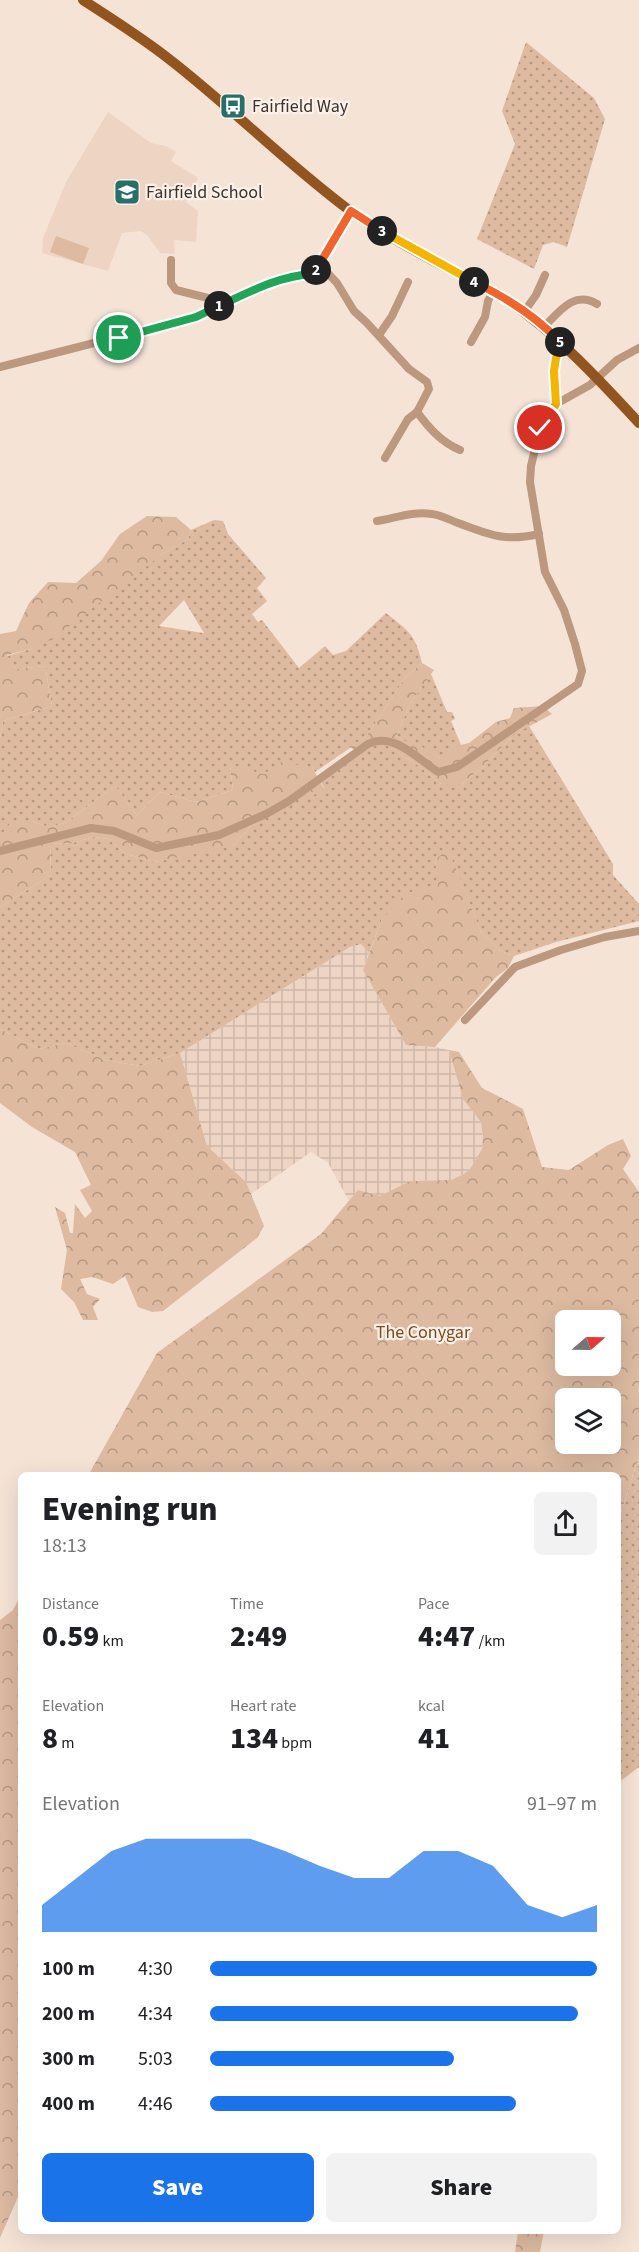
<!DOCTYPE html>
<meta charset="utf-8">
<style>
:root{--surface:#fff;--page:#f2f2f2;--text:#202124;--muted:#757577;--accent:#1a73e8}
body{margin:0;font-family:"Source Sans 3",sans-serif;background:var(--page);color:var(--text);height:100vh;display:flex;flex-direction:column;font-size:22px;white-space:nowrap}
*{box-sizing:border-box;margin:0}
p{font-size:20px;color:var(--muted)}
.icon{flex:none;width:33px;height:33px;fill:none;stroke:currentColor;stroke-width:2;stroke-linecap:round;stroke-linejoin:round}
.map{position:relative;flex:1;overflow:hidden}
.panel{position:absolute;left:18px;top:1472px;width:603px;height:762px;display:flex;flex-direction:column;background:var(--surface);border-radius:9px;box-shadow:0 6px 24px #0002}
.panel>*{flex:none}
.needle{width:39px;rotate:70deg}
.controls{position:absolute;left:555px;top:1310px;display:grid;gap:12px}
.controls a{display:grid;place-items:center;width:66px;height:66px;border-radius:9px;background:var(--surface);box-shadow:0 6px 24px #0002;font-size:30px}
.pin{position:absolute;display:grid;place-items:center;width:51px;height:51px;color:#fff;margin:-26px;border:3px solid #fff;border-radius:50%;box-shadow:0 2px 6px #0007}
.km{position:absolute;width:30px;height:30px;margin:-15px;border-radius:50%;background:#222;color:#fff;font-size:16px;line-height:30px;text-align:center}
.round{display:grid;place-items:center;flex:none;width:63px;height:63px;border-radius:9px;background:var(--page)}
.overview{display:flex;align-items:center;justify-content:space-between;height:102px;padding:0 24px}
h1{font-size:33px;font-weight:800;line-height:45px}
.stats{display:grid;grid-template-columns:repeat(3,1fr);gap:9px;height:102px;padding:6px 24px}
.stats div{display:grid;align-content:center}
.stats b{font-size:30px;font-weight:800}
.stats small{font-size:16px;font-weight:400}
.stats p{font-size:16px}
.chart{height:168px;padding:12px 24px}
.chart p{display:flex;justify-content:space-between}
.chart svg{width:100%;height:108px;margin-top:6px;fill:var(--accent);opacity:.7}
.cta{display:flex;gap:12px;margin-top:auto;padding:12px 24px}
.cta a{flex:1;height:69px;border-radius:9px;background:var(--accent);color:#fff;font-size:24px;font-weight:800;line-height:69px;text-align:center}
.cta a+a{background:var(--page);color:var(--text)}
ul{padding:0 24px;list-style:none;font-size:20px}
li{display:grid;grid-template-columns:96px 72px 1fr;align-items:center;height:45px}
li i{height:15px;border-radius:8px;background:var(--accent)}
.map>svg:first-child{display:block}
</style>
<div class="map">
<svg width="639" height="2252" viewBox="0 0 639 2252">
<defs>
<pattern id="industrial-grid" width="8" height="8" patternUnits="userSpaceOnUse" patternTransform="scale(1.5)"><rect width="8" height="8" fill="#eed5c3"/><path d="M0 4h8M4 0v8" fill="none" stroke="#cdb7a8"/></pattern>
<pattern id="grass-dots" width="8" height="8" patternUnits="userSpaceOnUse" patternTransform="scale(1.5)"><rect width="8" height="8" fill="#ddbaa0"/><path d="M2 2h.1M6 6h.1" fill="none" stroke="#b49883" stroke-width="1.8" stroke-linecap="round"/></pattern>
<pattern id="forest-crowns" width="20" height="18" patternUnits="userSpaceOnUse" patternTransform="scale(1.5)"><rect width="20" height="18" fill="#ddbaa0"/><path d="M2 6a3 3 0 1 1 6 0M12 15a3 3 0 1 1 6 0" fill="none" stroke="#b49883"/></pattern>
</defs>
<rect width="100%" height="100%" fill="#f5e3d6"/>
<path fill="#eed5c3" d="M108 112 151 143 166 146 176 152 171 161 198 178 186 202 198 211 196 242 174 240 175 254 160 253 147 235 141 231 122 233 108 271 42 253 43 238 66 182Z"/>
<path fill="url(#industrial-grid)" d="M361 944 369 953 363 970 406 1045 435 1047 449 1050 463 1099 481 1122 483 1137 482 1149 470 1169 464 1174 451 1180 410 1181 380 1196 358 1190 349 1201 328 1163 311 1152 251 1194 246 1182 207 1146 180 1053 350 947Z"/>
<g fill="url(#grass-dots)" fill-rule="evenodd">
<path d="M526 42 594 98 605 119 567 247 554 242 543 245 534 269 477 239 515 144 502 111Z"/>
<path d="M214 520 223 521 228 534 266 578 257 588 267 601 252 614 258 622 262 620 299 668 325 646 333 655 346 651 386 613C408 631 415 633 422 663L405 678 366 737 315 772 312 767 264 774 230 767 233 790 196 802 160 792 137 815 115 786 65 823 48 827 33 821 0 836V738L3 721 52 706 45 666 16 669 7 656 31 649 164 553 188 539 191 530ZM184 600 204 633H203L159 626Z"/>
<path d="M431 674 447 712H452L455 719 451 721 461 745 439 758 412 741H405L396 736 411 702Z"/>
<path d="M529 726 613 864V875L639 904V921L556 942 514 956 501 951 481 932 448 850 435 860 439 886 382 919 369 953 361 944 350 947 180 1053 140 1066 106 1060 65 1043 39 1049 0 1029V907L51 875 50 844 72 843 94 837 108 839 126 854 155 862 234 845 252 825 301 796 324 788 321 782 376 743H383L419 766 441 784H462L482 767 515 734Z"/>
<path d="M639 1456V1767L618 1783V1522Z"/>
</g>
<g fill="url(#forest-crowns)" fill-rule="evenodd">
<path d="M147 516 176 517 191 530 188 539 164 553 54 638 31 649 7 655 16 669 45 666 52 706 3 721 0 738V634L16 631 29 603 48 582 76 583 101 561 120 534Z"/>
<path d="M422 663 434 670 411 702 396 736 405 741 412 740 439 758 457 746 469 743 496 722 510 718 514 708 543 706 552 714 515 734 482 767 462 784H441L419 766 383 743H376L358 756 351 747 366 737 405 678Z"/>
<path d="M281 762 312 767 324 789 311 797 301 796 252 825 234 845 224 848 155 862 126 854 108 839 94 837 72 843 50 844 51 875 0 907V836L12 821H33L48 827 65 823 115 786 137 815 160 792 196 802 233 790 230 766 264 774Z"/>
<path d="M448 849 481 932 501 951 514 956 508 968 496 977 435 1047 406 1045 363 970 382 919 406 893 438 886 435 860Z"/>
<path d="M0 1029 39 1049 65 1043 106 1060 140 1066 180 1053 207 1146 246 1182 264 1226 257 1238 163 1311 152 1312 138 1307 125 1276 113 1284 92 1277 80 1279 87 1294 100 1299 93 1307 98 1320H83L74 1302 61 1289 67 1250 55 1207 65 1213 70 1233H73L75 1204 85 1218 92 1211 80 1190 91 1185 75 1152 32 1127 0 1103Z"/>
<path d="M449 1050 459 1052 482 1088 523 1109 542 1167 569 1170 608 1145 623 1139 631 1156 623 1169 639 1192V1456L618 1522V1474H89L157 1353 321 1234 358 1190 380 1196 410 1181 451 1180 464 1174 470 1169 482 1149 483 1137 481 1122 463 1099ZM566 1320H610V1365H566ZM566 1398H610V1443H566Z"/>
<path d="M21 1595V2190L0 2238V1620L13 1610Z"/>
<path d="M518 2231H544L540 2252H515Z"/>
</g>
<path fill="#ddbaa0" d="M56 236 89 248 83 264 50 252Z"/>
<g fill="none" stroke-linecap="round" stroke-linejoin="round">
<g stroke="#bc987f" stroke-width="8">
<path d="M171 260V283L176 290 212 299 220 305"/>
<path d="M320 265 337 283 354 311 367 323 409 369 427 382 429 389 417 412 408 419 385 458"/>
<path d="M524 312 536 295 545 275"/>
<path d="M544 327C559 312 574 290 597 304"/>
<path d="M379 335 392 316 408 282"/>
<path d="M471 342 485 317 488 301 493 291"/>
<path d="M0 367 196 317 273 282 297 275 312 274 351 211"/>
<path d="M556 404C551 384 554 363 562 344"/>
<path d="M417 412C429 428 441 442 460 450"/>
<path d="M377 521C396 518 412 511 432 514 441 515 450 520 458 523 491 535 504 542 539 534"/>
<path d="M0 851 91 828 114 831 156 848 219 835 266 814 289 801 368 744C393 731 418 759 438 772L457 767 578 684 582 671 575 644 564 610 545 572 530 482 531 466 540 428 556 404 590 385 617 360 639 348"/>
<path d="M465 1020 515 967 561 950 605 937 639 931"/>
</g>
<path stroke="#935520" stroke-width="10" d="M83 0C112 19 141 37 169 59 231 107 286 163 349 210 381 233 416 252 451 270 465 277 481 284 495 292 551 328 595 375 639 423"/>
</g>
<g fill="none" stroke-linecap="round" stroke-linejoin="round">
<defs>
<path id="split-1" d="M119 338 196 317 219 306"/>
<path id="split-2" d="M219 306C249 292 279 276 312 274L316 270"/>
<path id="split-3" d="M316 270 351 211 382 231"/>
<path id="split-4" d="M382 231 474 282"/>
<path id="split-5" d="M474 282C505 297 537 317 560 342"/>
<path id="split-6" d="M540 428 556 404 554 371 556 358 562 344 560 342"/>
</defs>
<use href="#split-1" stroke="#fff" stroke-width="12"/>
<use href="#split-2" stroke="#fff" stroke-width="12"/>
<use href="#split-3" stroke="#fff" stroke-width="12"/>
<use href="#split-4" stroke="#fff" stroke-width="12"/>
<use href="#split-5" stroke="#fff" stroke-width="12"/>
<use href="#split-6" stroke="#fff" stroke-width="12"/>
<use href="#split-1" stroke="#22a559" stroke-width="8"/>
<use href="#split-2" stroke="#22a559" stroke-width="8"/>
<use href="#split-3" stroke="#f0652b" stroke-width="8"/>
<use href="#split-4" stroke="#f5b400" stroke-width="8"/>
<use href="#split-5" stroke="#f0652b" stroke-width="8"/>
<use href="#split-6" stroke="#f5b400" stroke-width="8"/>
</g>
<defs>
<symbol id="bus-square" viewBox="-11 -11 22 22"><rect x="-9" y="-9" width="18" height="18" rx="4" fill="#277069" stroke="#fdf1ea"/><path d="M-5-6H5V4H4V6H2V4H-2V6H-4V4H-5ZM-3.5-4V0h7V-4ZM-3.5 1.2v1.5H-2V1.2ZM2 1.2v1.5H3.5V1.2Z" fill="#fff"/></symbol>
<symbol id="school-square" viewBox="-11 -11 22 22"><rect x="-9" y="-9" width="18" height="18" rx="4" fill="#277069" stroke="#fdf1ea"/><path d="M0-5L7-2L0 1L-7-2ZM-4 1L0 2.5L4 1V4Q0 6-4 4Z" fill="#fff"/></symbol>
</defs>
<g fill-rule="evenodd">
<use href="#bus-square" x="218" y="91" width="30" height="30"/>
<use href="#school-square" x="112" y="177" width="30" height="30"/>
</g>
<g text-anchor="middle" stroke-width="4.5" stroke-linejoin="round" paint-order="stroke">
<g font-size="18" fill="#3b342f" stroke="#fdf1ea" text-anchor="start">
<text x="252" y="112">Fairfield Way</text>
<text x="146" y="198">Fairfield School</text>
</g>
<g font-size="18" fill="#7e481b" stroke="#fdf1ea">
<text x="423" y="1338">The Conygar</text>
</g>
</g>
</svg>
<div class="controls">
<a><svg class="needle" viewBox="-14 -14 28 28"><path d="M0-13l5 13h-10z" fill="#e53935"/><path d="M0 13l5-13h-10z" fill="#757577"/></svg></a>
<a><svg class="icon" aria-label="layers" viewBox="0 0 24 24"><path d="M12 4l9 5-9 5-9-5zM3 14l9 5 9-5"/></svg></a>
</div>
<div class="pin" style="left:119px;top:338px;background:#1e9e55"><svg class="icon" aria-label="arrive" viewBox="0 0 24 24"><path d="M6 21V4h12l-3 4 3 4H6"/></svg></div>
<div class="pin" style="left:540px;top:428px;background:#d93025"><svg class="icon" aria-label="check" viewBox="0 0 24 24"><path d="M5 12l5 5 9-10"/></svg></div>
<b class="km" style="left:219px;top:306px">1</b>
<b class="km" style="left:316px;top:270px">2</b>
<b class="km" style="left:382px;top:231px">3</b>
<b class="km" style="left:474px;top:282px">4</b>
<b class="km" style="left:560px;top:342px">5</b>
<section class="panel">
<div class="overview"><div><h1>Evening run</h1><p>18:13</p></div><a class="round"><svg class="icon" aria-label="share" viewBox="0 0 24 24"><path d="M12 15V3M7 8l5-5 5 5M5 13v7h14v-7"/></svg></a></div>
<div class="stats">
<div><p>Distance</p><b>0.59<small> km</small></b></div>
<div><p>Time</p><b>2:49</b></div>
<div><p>Pace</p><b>4:47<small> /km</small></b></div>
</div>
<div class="stats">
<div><p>Elevation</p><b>8<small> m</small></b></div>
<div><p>Heart rate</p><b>134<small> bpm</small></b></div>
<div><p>kcal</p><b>41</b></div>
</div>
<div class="chart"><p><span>Elevation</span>91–97 m</p>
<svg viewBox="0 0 160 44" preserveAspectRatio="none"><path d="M0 44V33L10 22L20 11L30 6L40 6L50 6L60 6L70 11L80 17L90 22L100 22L110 11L120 11L130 17L140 33L150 38L160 33V44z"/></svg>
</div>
<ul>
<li><b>100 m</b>4:30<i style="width:100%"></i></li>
<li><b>200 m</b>4:34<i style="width:95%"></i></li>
<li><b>300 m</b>5:03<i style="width:63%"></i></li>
<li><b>400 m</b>4:46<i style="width:79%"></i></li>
</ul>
<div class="cta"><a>Save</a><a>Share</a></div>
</section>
</div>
